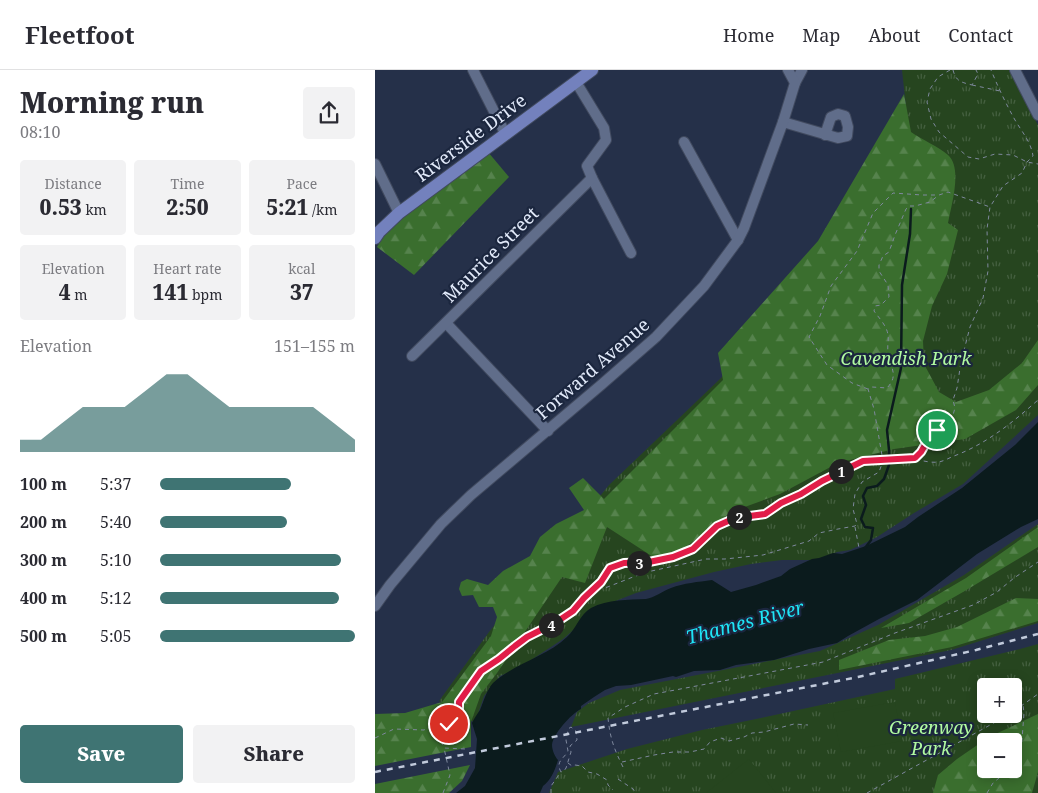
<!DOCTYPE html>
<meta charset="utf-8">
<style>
:root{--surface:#fff;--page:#f2f2f3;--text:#2b2b33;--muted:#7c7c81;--line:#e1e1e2;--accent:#3f7473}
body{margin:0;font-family:"Noto Serif",serif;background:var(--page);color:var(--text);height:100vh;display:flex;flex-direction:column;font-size:19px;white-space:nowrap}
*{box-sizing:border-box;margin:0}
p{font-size:16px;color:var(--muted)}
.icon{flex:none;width:28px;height:28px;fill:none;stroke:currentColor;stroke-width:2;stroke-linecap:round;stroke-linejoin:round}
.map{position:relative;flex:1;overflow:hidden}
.drawer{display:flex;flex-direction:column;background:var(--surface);width:375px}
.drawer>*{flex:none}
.fabs{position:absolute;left:602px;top:608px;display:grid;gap:10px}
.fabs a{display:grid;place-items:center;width:45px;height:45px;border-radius:5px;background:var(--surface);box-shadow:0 2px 12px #0003;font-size:25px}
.pin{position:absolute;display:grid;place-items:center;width:42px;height:42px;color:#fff;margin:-21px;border:2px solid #fff;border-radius:50%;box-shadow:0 1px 5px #0007}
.km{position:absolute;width:25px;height:25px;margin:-12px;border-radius:50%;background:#222;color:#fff;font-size:14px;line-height:25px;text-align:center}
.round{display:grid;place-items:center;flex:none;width:52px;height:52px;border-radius:5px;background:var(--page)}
.head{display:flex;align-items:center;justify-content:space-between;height:85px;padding:0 20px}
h1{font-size:28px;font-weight:800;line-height:38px}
.metrics{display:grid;grid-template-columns:repeat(3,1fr);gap:8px;height:85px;padding:5px 20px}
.metrics div{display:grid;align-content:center;border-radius:5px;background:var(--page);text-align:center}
.metrics b{font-size:21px;font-weight:800}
.metrics small{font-size:14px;font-weight:400}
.metrics p{font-size:14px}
.chart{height:140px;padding:10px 20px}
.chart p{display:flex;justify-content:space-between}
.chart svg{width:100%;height:90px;margin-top:5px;fill:var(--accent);opacity:.7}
.primary-button{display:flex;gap:10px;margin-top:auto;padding:10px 20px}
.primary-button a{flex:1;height:58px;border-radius:5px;background:var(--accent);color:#fff;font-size:20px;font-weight:800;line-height:58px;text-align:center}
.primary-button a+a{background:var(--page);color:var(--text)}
ul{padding:0 20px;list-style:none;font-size:16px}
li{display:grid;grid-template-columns:80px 60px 1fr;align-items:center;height:38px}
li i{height:12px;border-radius:6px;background:var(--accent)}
header{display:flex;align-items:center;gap:30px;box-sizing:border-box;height:70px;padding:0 25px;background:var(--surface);border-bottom:1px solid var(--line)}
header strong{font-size:24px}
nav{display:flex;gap:28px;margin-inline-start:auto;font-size:18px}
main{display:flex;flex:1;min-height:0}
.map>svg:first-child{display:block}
</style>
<header>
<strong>Fleetfoot</strong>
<nav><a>Home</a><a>Map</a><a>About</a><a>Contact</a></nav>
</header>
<main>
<section class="drawer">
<div class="head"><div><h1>Morning run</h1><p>08:10</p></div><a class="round"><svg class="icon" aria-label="share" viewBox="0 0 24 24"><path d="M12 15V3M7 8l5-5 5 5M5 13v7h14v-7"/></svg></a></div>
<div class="metrics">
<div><p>Distance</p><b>0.53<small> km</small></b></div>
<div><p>Time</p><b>2:50</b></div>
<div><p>Pace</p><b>5:21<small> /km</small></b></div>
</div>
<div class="metrics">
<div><p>Elevation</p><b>4<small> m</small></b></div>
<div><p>Heart rate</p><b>141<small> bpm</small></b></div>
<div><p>kcal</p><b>37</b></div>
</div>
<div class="chart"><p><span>Elevation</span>151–155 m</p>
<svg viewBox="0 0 160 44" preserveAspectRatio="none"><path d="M0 44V38L10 38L20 30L30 22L40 22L50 22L60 14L70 6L80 6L90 14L100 22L110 22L120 22L130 22L140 22L150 30L160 38V44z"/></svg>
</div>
<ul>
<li><b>100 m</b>5:37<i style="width:67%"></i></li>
<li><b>200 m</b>5:40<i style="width:65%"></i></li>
<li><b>300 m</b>5:10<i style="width:93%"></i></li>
<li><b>400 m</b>5:12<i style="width:92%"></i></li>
<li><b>500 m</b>5:05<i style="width:100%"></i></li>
</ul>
<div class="primary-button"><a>Save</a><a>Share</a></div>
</section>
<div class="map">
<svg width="663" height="723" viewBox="0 0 663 723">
<defs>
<pattern id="grass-tufts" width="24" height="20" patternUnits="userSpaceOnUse" patternTransform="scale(1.25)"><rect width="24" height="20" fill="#26451f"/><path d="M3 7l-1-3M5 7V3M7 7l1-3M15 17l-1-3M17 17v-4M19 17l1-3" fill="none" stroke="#456040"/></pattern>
<pattern id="forest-firs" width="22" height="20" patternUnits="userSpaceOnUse" patternTransform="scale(1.25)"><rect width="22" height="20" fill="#3a6e2e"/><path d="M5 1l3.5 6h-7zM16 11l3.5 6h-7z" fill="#56834d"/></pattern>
</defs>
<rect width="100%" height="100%" fill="#253049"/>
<g fill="url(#grass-tufts)" fill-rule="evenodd">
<path d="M527 0H634L663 55V345L588 414 539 443 502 467 475 480 462 482 445 490H407L376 494 339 502 261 523 225 537 188 569 144 598 125 606 109 626 100 653 64 631 114 562 234 415 345 309 410 237 531 37Z"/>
<path d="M663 454V553L576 580 196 657 202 642 214 633 245 620 445 581 503 555 589 505Z"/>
<path d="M663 574V723H174L183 702 252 679 327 660 386 648 520 619V609L645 579ZM611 616H639V644H611ZM611 671H639V699H611Z"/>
</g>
<g fill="url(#forest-firs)" fill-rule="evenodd">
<path d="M529 24 536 62C546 69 564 77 573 85 588 98 576 136 573 153L583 160 572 204 557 236 548 271 549 294 564 322 581 332 614 320 647 293 663 270V315L641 340 590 369 519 379 463 393 405 424 356 442 289 494 232 457 210 513 187 507 122 603 106 624 96 652V677L0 696V644L30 643 67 632 116 566 122 547 118 537H104L98 525 87 526 84 519 86 512 92 509 113 515 128 501 155 486 165 467 181 454 209 440 194 418 208 408 229 429 348 310 343 283 443 171Z"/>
<path d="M113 82 134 107 39 205 2 177 9 165 31 144Z"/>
<path d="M663 457V477L588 522 534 553 506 558 591 508Z"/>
<path d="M641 528 663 529V551L577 577 464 600V590L514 570 550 566 582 557Z"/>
<path d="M663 644V702L657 723H558L563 705 582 689 614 667ZM611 671H639V699H611Z"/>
<path d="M95 695 87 711 74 723H0V714Z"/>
</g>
<g fill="#26451f">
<path d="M520 632 527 671 466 682 458 643Z"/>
<path d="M374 689 401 723H331Z"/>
</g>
<path fill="#0b1b1d" d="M663 352V449L646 457 602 484 542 530 504 549 473 566 462 573 434 579 399 590 361 595 345 600 319 601 301 607 298 606 256 615 241 616 230 620 219 627 206 636V639C196 644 178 664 177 675 177 680 180 687 183 690 180 700 176 710 168 716L165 723H81L90 716 100 698 102 669 97 653C99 649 102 644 105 640 109 631 111 621 118 613 140 593 171 587 192 567 201 559 205 544 216 538 233 529 253 530 271 529 279 528 288 521 296 518 309 513 323 512 337 510L356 522 381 515 406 506 415 499 437 489 444 488 458 483 467 484 491 476 530 457 543 447 587 418 640 375Z"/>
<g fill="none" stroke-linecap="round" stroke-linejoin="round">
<path stroke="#0b1b1d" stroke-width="2.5" d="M490 478 496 470 498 458 490 457 486 449 491 435 488 426 492 418 502 416 509 409 514 395V380L512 360 526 298 527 215 535 164 536 139"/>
<defs>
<g id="minor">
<path d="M98 0 130 63"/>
<path d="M640 0 663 45"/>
<path d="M201 12 229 58 231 70 212 96 217 108 256 183"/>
<path d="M420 13 427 0"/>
<path d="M408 52 463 68 472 66 473 57 470 46 463 44 456 47 450 65"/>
<path d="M309 72 363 170"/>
<path d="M0 94 24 143"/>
<path d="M71 253 173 361"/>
<path d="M37 286 217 108"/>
<path d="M0 536 15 515 66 454 96 425 226 315 281 267 329 216 363 170 369 158 408 52 420 13 413 0"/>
</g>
<path id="major" d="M0 168 4 162 24 143 217 0"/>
</defs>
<use href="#minor" stroke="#414a5f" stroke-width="12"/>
<use href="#major" stroke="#414a5f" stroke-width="14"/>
<g stroke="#7f899e" stroke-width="1" stroke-dasharray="4 4" stroke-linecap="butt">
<path d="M575 0 563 7 555 19 552 32 556 49 564 62 593 87 604 89 620 84 638 85 652 92 663 94"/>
<path d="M578 0C581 11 585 12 597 15L603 4 601 0"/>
<path d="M597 15 625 21"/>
<path d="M493 319 477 313 452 295 434 267 445 246 456 216 482 181 498 143 518 123 547 125H562"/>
<path d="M541 389C548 391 556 393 564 392 569 391 574 388 579 386 611 374 637 353 663 330"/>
<path d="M480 457 484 478"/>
<path d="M224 515 230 518 258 507 272 502 331 489H350L388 485 434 471 444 463 463 459 480 456 482 454 478 439 480 424 487 412 504 402 508 391 499 339 493 319 497 317 512 318C525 304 514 297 513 281 512 276 514 270 513 265 512 256 504 248 499 241L500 236 506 235 514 227 513 215 504 201V195L508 186 514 182 520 165 531 139 534 136H540L555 132 564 125 573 122 615 137"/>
<path d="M639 641 663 624"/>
<path d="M70 656 66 670 69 678 90 679"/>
<path d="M57 657 75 654 83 646 84 633"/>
<path d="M0 668 19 659 49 660 55 657 67 644 77 642 106 601 124 589 140 576 152 567 180 553 198 541 209 528 226 512 235 498 249 493 274 492 299 487 318 479 342 456 360 448 390 444 406 433 426 424 447 411 489 391 540 389 546 382 550 375 562 360 573 352 578 345 580 338 578 330 582 318 586 292 595 257 608 228 613 201 612 159 615 137 628 116 647 103 652 92 658 86C656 72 647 62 640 50 631 34 623 17 616 0"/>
<path d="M247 692 279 685 298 682H315L329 679 335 672 346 668 354 671 369 667 377 663 389 662 419 654 433 655"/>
<path d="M193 693 197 696 200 695 207 696 213 702 222 704 232 710 233 715 238 720"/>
<path d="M639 694 646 683 649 643 648 635"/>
<path d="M248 697C239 679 235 668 233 648L250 637 279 624 448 592 520 563 598 535 622 522 639 508 663 492"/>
<path d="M243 709 258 719 261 723"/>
<path d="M68 723 75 705 69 678"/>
<path d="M176 723V716L186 702C180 691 189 689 193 681L191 670 193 659 196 657 201 661 202 670 195 676 196 682 191 698 189 701 186 702"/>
<path d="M492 723 635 644"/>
<path d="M612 723 618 713 635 699"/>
</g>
<use href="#minor" stroke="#606d8a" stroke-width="10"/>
<use href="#major" stroke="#7381bd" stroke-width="12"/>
<path stroke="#c1cadb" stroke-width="2.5" stroke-dasharray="6 6" stroke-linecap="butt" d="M0 702 483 607 601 580 663 564"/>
</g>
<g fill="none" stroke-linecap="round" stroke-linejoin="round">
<defs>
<path id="route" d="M74 654 84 646V632L106 601 124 589 140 576 152 567 180 553 198 541 209 528 226 512 235 498 249 493 274 492 298 487 318 479 342 456 360 448 390 444 406 433 426 424 447 411 488 391 540 388 546 382 550 375 562 360"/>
</defs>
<use href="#route" stroke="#fff" stroke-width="10"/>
<use href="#route" stroke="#e11d48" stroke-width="6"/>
</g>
<g text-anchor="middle" stroke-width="4.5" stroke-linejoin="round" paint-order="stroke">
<g font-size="18" fill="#e2eafa" stroke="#1b263e">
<text transform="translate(96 68) rotate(-37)" y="6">Riverside Drive</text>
<text transform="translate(116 185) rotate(-45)" y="6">Maurice Street</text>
<text transform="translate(218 299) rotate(-41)" y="6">Forward Avenue</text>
</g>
<g font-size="18" font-style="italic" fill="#b1fba1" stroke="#1b263e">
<text x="531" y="295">Cavendish Park</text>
<text x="556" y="664">Greenway<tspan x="556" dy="21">Park</tspan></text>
</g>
<g font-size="19" font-style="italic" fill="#1fe4f6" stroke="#1b263e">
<text transform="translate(370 552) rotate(-15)" y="7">Thames River</text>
</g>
</g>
</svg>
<div class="fabs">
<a>+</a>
<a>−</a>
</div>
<div class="pin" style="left:562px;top:360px;background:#1e9e55"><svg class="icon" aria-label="arrive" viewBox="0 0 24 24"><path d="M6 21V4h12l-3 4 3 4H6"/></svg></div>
<div class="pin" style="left:74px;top:654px;background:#d93025"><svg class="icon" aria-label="check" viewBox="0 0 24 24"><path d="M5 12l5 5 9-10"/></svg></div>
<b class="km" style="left:466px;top:401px">1</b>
<b class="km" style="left:364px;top:447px">2</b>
<b class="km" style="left:264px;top:493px">3</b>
<b class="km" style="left:176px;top:555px">4</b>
</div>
</main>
